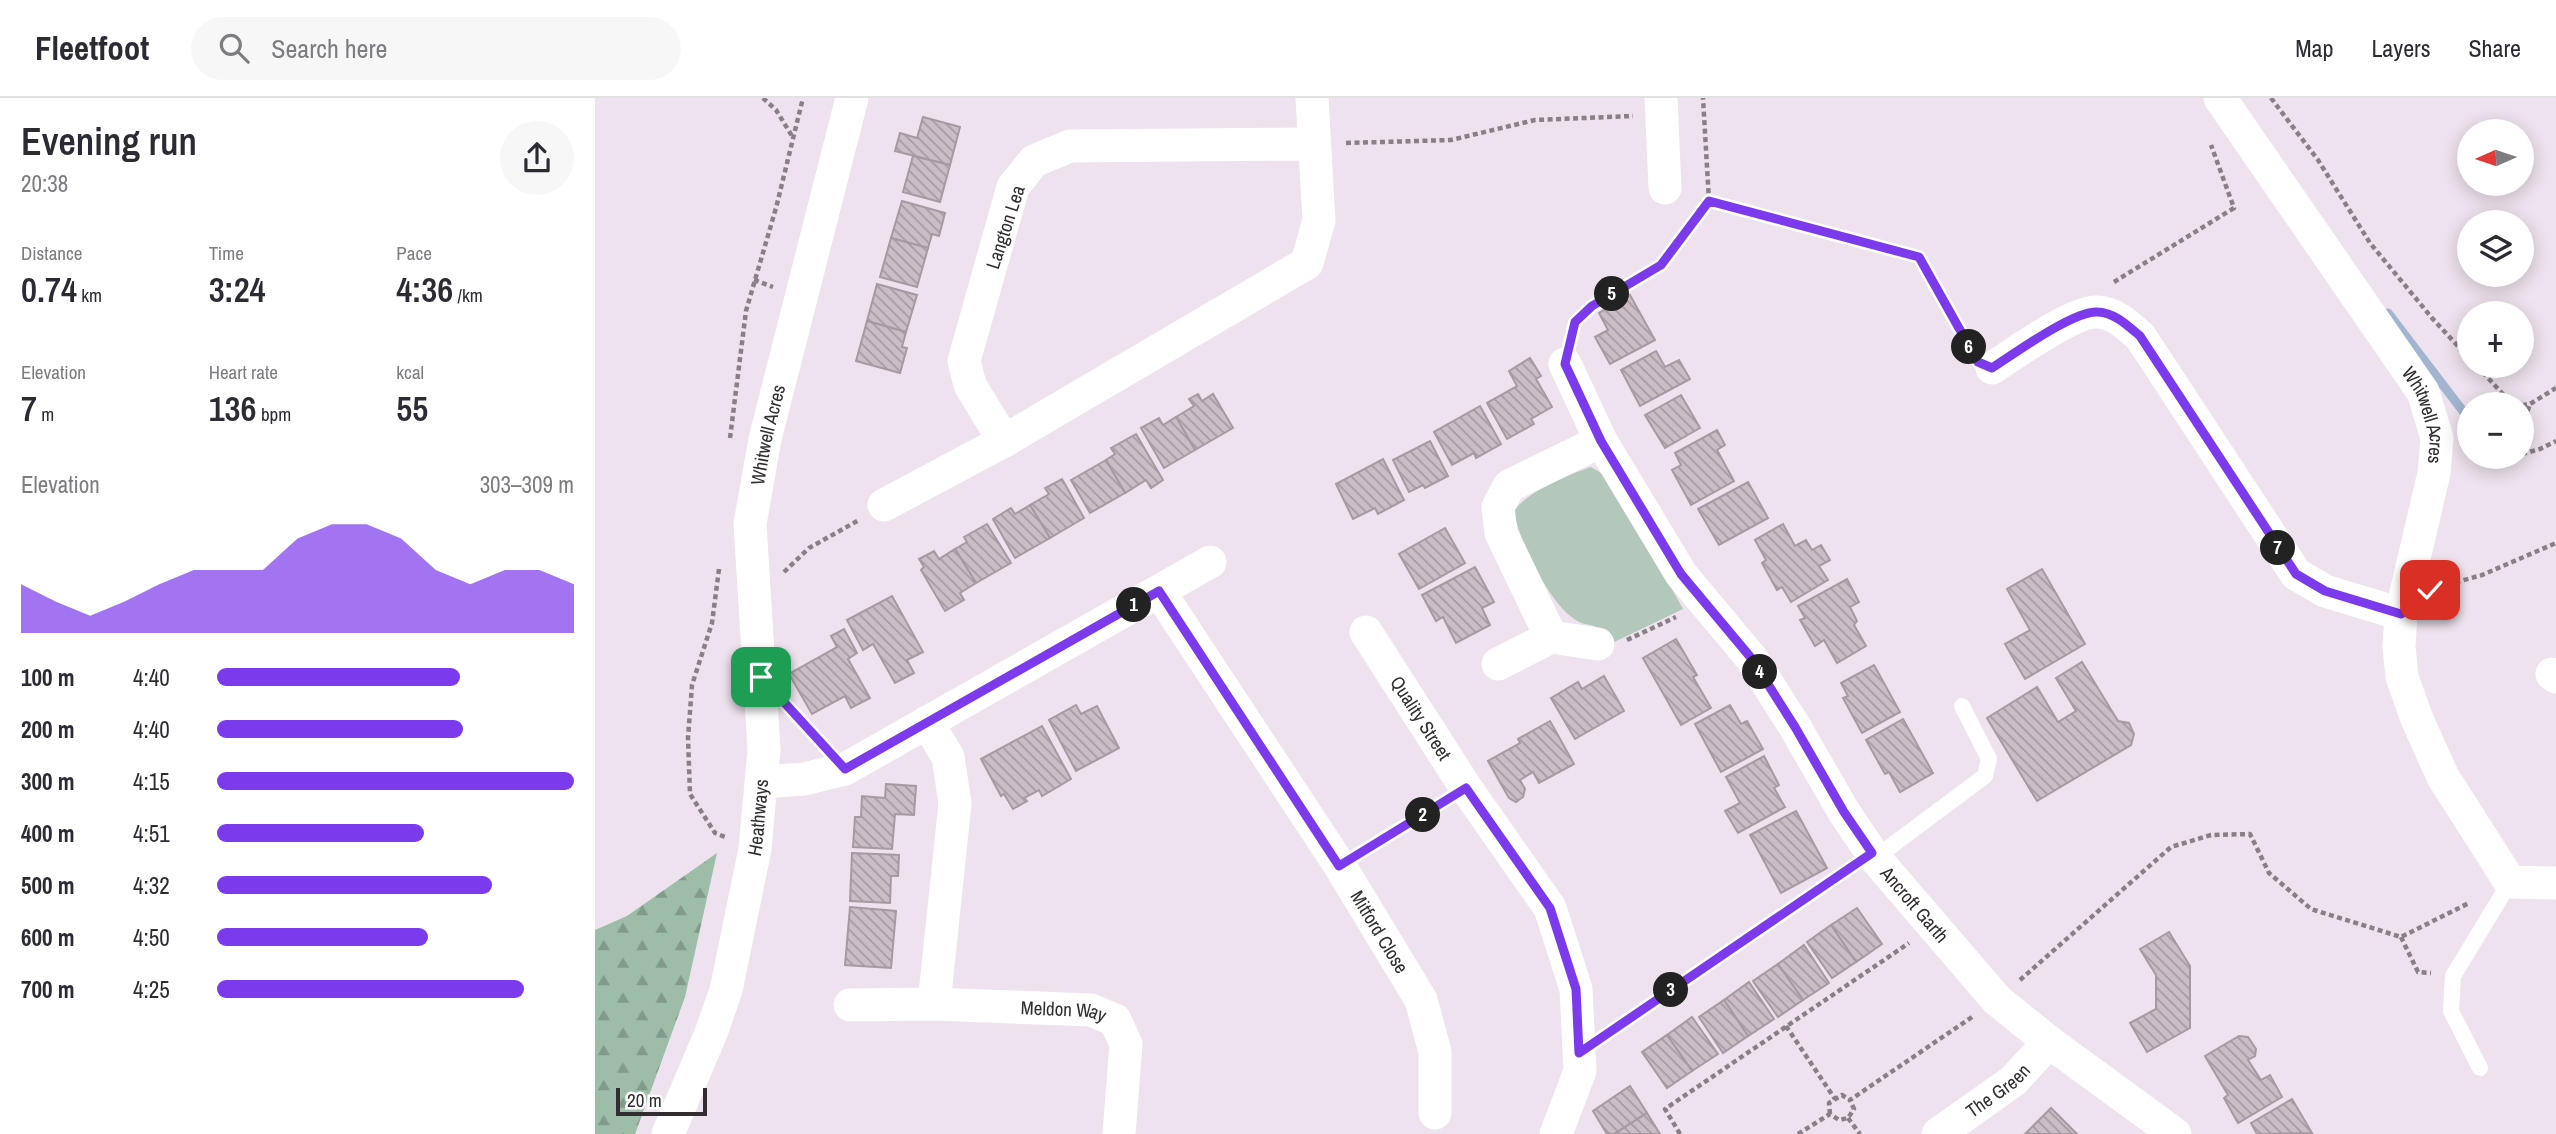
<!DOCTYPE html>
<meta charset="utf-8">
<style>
:root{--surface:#fff;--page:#f7f7f7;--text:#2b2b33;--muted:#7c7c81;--line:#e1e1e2;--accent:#7c3aed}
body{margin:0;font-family:"Archivo Narrow",sans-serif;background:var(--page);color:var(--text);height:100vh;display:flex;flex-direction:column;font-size:26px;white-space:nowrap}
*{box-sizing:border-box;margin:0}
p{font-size:23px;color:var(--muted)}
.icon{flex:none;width:38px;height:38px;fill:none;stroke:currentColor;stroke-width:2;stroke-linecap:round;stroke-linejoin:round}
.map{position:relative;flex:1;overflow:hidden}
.details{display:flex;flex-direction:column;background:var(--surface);width:595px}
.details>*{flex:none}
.needle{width:46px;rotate:267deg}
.fabs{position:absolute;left:1862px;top:21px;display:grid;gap:14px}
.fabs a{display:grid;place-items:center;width:77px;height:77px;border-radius:50%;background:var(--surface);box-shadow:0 4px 18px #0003;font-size:35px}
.scale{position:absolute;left:21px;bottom:18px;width:91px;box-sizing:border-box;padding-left:7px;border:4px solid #312d31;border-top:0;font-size:19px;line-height:24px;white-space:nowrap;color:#312d31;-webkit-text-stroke:5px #fff;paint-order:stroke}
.pin{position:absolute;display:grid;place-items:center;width:60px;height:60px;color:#fff;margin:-30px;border-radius:14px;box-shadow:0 4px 10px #0006}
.km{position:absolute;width:35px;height:35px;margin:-18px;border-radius:50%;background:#222;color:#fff;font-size:19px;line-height:35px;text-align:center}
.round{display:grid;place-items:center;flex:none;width:74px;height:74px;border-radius:37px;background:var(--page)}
.headline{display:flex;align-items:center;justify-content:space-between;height:119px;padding:0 21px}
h1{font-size:38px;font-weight:600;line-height:52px}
.figures{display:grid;grid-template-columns:repeat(3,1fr);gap:10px;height:119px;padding:7px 21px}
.figures div{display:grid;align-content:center}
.figures b{font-size:35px;font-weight:600}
.figures small{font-size:19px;font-weight:400}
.figures p{font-size:19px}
.chart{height:196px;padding:14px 21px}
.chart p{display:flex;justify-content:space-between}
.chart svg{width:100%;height:126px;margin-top:7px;fill:var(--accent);opacity:.7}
ul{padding:0 21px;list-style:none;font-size:23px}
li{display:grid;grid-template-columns:112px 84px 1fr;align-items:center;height:52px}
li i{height:18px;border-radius:9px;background:var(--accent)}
header{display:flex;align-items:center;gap:42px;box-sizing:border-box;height:98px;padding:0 35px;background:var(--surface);border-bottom:2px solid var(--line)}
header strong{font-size:33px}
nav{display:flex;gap:38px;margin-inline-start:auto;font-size:24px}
.search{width:490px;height:63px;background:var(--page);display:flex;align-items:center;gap:18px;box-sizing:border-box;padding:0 24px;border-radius:38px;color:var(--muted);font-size:26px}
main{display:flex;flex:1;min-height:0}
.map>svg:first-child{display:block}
</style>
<header>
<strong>Fleetfoot</strong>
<div class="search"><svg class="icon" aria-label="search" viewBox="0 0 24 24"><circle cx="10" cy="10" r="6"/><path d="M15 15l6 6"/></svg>Search here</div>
<nav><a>Map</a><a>Layers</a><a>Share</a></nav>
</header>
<main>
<section class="details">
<div class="headline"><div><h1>Evening run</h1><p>20:38</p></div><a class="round"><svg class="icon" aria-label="share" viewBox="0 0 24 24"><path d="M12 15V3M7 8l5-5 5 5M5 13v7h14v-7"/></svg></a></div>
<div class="figures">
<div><p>Distance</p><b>0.74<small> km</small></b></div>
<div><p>Time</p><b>3:24</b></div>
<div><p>Pace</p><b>4:36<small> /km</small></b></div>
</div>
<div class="figures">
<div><p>Elevation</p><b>7<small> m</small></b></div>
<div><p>Heart rate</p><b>136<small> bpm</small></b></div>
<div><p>kcal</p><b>55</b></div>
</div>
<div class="chart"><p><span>Elevation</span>303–309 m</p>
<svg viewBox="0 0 160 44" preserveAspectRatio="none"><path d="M0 44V27L10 33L20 38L30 33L40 27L50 22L60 22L70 22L80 11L90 6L100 6L110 11L120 22L130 27L140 22L150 22L160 27V44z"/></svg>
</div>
<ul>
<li><b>100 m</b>4:40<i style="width:68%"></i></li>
<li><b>200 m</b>4:40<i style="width:69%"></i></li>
<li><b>300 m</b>4:15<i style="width:100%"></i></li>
<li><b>400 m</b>4:51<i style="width:58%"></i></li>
<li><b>500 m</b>4:32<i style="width:77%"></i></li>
<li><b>600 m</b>4:50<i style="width:59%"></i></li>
<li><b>700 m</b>4:25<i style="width:86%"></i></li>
</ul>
</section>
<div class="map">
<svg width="1961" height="1036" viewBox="0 0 1961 1036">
<defs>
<pattern id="forest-firs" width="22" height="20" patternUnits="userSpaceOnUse" patternTransform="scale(1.75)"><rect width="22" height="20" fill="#9dbda8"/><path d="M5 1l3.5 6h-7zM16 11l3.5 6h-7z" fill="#819a89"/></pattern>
<pattern id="building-back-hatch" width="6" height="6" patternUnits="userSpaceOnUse" patternTransform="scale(1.75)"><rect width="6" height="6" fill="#cbbdc6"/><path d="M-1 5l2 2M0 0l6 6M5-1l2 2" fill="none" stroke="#a59aa1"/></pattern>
</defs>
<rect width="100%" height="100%" fill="#ede2ed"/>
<path fill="#b3c7ba" d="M996 369 1016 381 1088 511 1015 546C1002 519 995 533 978 520 953 502 924 443 919 413 933 393 973 377 996 369Z"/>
<path fill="url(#forest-firs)" d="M122 755 90 899 40 1036H0V832L32 818Z"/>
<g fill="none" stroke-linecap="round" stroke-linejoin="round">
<path stroke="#a2b4d0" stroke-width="9" d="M1793 215 1874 321"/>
</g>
<g fill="url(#building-back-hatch)" stroke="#a69aa2" stroke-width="2">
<path d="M328 19 365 29 355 67 300 53 305 35 322 40Z"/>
<path d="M318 58 355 67 345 104 308 94Z"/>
<path d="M307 103 350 115 344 138 337 136 333 150 296 140Z"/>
<path d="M296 140 333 150 322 189 285 179Z"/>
<path d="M282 186 322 197 311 234 272 223Z"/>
<path d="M1035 197 1060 242 1015 266 1000 239 1013 232 1004 215Z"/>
<path d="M272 223 311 234 307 249 312 250 305 275 261 263Z"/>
<path d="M1061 253 1070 269 1084 262 1095 281 1045 308 1026 272Z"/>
<path d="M935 260 946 278 941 281 957 309 936 321 939 326 912 341 892 305 922 288 914 273Z"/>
<path d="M603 296 607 303 618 296 638 330 600 352 581 319 599 308 594 301Z"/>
<path d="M1086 297 1105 330 1070 350 1050 317Z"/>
<path d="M885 308 906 346 881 360 879 355 857 367 839 334Z"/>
<path d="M581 319 600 352 569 370 546 330 564 320 568 327Z"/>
<path d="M1122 332 1130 347 1122 352 1139 383 1096 407 1077 372 1086 367 1080 355Z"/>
<path d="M541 336 568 382 556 390 551 382 530 395 511 362 520 356 516 350Z"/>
<path d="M835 343 853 378 830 390 828 387 814 394 798 362Z"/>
<path d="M788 361 809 402 783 416 780 410 758 421 741 386Z"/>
<path d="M511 362 530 395 495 415 476 382Z"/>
<path d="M467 381 489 420 455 440 435 407 454 396 450 390Z"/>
<path d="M1153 384 1173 420 1124 447 1103 411Z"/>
<path d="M435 407 455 440 420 460 398 421 416 410 420 416Z"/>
<path d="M392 426 416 465 381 485 360 451 372 444 369 439Z"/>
<path d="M1188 426 1200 448 1211 442 1217 452 1226 447 1235 462 1224 468 1233 482 1196 504 1187 489 1182 492 1167 465 1171 462 1160 442Z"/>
<path d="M850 430 870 465 824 491 804 456Z"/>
<path d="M360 451 381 485 365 495 369 502 350 513 326 472 329 469 324 461 339 453 344 461Z"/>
<path d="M880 469 899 504 887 510 895 527 861 545 848 519 841 523 827 497Z"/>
<path d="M1447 471 1490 546 1430 581 1410 546 1435 532 1412 491Z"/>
<path d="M1252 481 1264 504 1255 509 1262 523 1259 527 1271 548 1242 565 1229 542 1220 548 1205 522 1210 520 1203 508Z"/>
<path d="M297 498 328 554 312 562 319 575 300 585 278 546 268 552 252 522Z"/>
<path d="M249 531 262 555 253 561 275 600 256 610 250 598 217 616 194 576 242 549 236 538Z"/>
<path d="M1081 541 1102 577 1098 579 1116 610 1086 627 1048 560Z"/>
<path d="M1487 564 1523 623 1534 625 1539 636 1536 647 1442 703 1392 620 1442 589 1463 624 1481 613 1461 580Z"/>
<path d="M1279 567 1305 614 1267 635 1248 600 1253 598 1246 585Z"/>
<path d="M1009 578 1029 613 980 641 956 600 983 584 987 591Z"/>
<path d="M481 607 486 616 502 608 524 650 481 673 454 622Z"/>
<path d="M1135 607 1146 626 1152 623 1168 651 1126 674 1100 626Z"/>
<path d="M1308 621 1338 675 1305 694 1294 674 1290 676 1271 642Z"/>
<path d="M955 623 979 666 944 685 938 674 925 682 930 691 928 699 921 704 914 700 893 663 925 645 923 641Z"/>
<path d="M447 628 476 681 447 698 444 692 429 700 432 703 418 711 409 696 406 698 386 661Z"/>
<path d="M1169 658 1184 687 1179 690 1190 709 1143 735 1130 713 1145 705 1131 679Z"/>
<path d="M291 686 321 688 319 717 300 716 297 751 258 749 260 719H266L267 698 290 700Z"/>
<path d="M1201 713 1232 770 1186 795 1155 737Z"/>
<path d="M257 755 304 757 303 778H296L295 805 255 803Z"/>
<path d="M255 809 301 813 296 870 250 867Z"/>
<path d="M1262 810 1287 846 1261 864 1236 827Z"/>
<path d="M1236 827 1261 864 1237 880 1212 844Z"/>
<path d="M1574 834 1595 868V930L1552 954 1535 925 1561 911V877L1545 851Z"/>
<path d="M1209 847 1234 885 1208 902 1183 866Z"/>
<path d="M1183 866 1208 902 1183 919 1158 883Z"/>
<path d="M1154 884 1179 921 1153 938 1129 902Z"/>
<path d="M1129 902 1153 938 1128 955 1104 919Z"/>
<path d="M1097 919 1123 956 1097 973 1072 937Z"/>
<path d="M1072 937 1097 973 1072 990 1047 954Z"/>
<path d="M1644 938 1653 939 1661 951 1660 958 1653 962 1666 982 1675 977 1687 999 1643 1025 1629 1000 1633 997 1610 958Z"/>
<path d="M1035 988 1052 1015 1019 1036H1012L998 1013Z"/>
<path d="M1697 1001 1717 1035 1662 1036 1656 1025Z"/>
<path d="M1456 1010 1482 1036H1430Z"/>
<path d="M1052 1015 1065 1036H1019Z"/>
</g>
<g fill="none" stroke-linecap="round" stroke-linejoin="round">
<g stroke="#878087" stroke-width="4.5" stroke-dasharray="5 3.5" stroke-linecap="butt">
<path d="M168 0 181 12 197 38"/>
<path d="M1676 0 1723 62 1775 145 1837 220 1874 260"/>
<path d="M751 45 856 42 940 22 1038 18"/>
<path d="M1114 103 1324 159 1375 250"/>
<path d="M159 182 178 189"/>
<path d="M1519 184 1639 110 1616 47"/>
<path d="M977 237C985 202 1038 188 1064 168 1078 157 1102 119 1114 103L1108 0"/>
<path d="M1882 268 1917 306"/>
<path d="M1927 307 1935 306 1961 290"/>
<path d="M1927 329 1935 306"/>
<path d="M135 340 151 213 181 110 208 0"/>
<path d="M1927 356 1945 351 1961 343"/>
<path d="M1879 359 1903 363 1919 359"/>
<path d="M124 471 117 525 97 587 93 640 95 696 120 735 130 739"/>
<path d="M189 474 214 450 264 422"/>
<path d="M1844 489 1887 477 1961 445"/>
<path d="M1032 542 1081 519"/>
<path d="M199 615 226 644"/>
<path d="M771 752 844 707"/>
<path d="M1806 839 1823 874 1836 875"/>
<path d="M1425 882 1576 749 1616 737 1655 736 1674 775 1716 811 1806 839 1874 805"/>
<path d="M1191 928 1240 1001"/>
<path d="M1015 934 1250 774"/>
<path d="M1235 1016 1234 1005 1247 997 1255 1002"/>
<path d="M1253 1020 1265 1036"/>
<path d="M1085 1036 1070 1011 1314 845"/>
<path d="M1203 1036 1235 1016 1244 1022 1253 1020 1259 1011 1255 1002 1377 919"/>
</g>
<g stroke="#fff" stroke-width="16">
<path d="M1280 760 1390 678 1394 661 1367 608"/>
<path d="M1885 970 1856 913 1858 878 1915 784"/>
</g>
<g stroke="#fff" stroke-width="33">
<path d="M1066 0 1070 90"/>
<path id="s1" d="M1625 0 1828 294 1842 340 1839 375 1806 516 1804 549 1807 579 1822 621 1848 679 1915 784 1961 785"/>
<path id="s2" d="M970 266 1006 343 1086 476 1157 561 1200 629 1249 714 1280 760 1402 902 1454 944 1580 1036"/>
<path d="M1397 270C1419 256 1479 212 1503 214 1520 215 1532 227 1545 238L1701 476 1730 493 1806 516"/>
<path d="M409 343 375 287 369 263 418 89 439 63 475 48 719 46"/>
<path d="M289 407 409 343 712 165 724 122 717 0"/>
<path id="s3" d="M564 493 745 768 826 902 840 954V1015"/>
<path id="s4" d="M771 534 871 690 955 810 981 891 985 973 961 1036"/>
<path d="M956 539 906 435 903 409 914 388 1006 343"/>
<path d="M903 566 956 539 1003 546"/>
<path d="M1957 576 1961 579"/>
<path d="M332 624 353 659 360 705 339 906"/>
<path d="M167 684 209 681 250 671 615 464"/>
<path id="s5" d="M255 907 339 906 496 912 520 922 531 946 524 1036"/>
<path id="s6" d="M73 1036 116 935 131 892 160 751 169 652 155 426 170 341 257 0"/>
<path id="s7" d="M1343 1036 1418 983 1454 944"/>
</g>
</g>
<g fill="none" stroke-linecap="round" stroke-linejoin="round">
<defs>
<path id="route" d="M166 579 250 671 564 493 744 768 871 690 955 810 981 891 984 955 1277 755 1249 714 1200 629 1157 561 1086 476 1006 343 970 266 980 224 997 208 1066 167 1114 103 1324 159 1383 264 1397 270C1419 256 1479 212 1503 214 1520 215 1532 227 1545 238L1701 476 1730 493 1806 516 1835 492"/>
</defs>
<use href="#route" stroke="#fff" stroke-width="14"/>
<use href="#route" stroke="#7c3aed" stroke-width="9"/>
</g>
<g text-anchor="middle" stroke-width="7" stroke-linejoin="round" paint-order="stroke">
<g font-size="19" fill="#312d31" stroke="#fff">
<text transform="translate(410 129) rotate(-72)" y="7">Langton Lea</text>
<text dy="7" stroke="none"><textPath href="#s1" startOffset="380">Whitwell Acres</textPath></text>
<text dy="7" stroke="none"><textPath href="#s6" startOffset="716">Whitwell Acres</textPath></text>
<text dy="7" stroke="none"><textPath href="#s4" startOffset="102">Quality Street</textPath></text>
<text dy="7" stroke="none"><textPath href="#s6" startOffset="331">Heathways</textPath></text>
<text dy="7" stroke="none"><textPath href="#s2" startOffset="646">Ancroft Garth</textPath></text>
<text dy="7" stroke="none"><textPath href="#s3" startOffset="406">Mitford Close</textPath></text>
<text dy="7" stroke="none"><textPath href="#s5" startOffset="214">Meldon Way</textPath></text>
<text dy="7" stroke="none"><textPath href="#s7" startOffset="74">The Green</textPath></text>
</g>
</g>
</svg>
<div class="fabs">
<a><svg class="needle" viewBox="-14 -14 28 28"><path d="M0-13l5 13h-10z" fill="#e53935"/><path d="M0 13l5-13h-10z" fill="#7c7c81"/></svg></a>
<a><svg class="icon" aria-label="layers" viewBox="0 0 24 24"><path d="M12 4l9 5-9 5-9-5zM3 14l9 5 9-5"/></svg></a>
<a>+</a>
<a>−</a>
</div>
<div class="scale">20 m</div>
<div class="pin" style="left:166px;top:579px;background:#1e9e55"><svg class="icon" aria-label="arrive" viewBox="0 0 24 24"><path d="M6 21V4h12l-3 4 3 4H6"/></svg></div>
<div class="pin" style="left:1835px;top:492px;background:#d93025"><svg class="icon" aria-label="check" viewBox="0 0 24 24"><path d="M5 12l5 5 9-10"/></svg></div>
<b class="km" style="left:539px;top:507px">1</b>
<b class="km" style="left:828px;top:717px">2</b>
<b class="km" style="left:1076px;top:892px">3</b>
<b class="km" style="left:1165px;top:574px">4</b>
<b class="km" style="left:1017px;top:196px">5</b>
<b class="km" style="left:1374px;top:249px">6</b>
<b class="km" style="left:1683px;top:450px">7</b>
</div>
</main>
